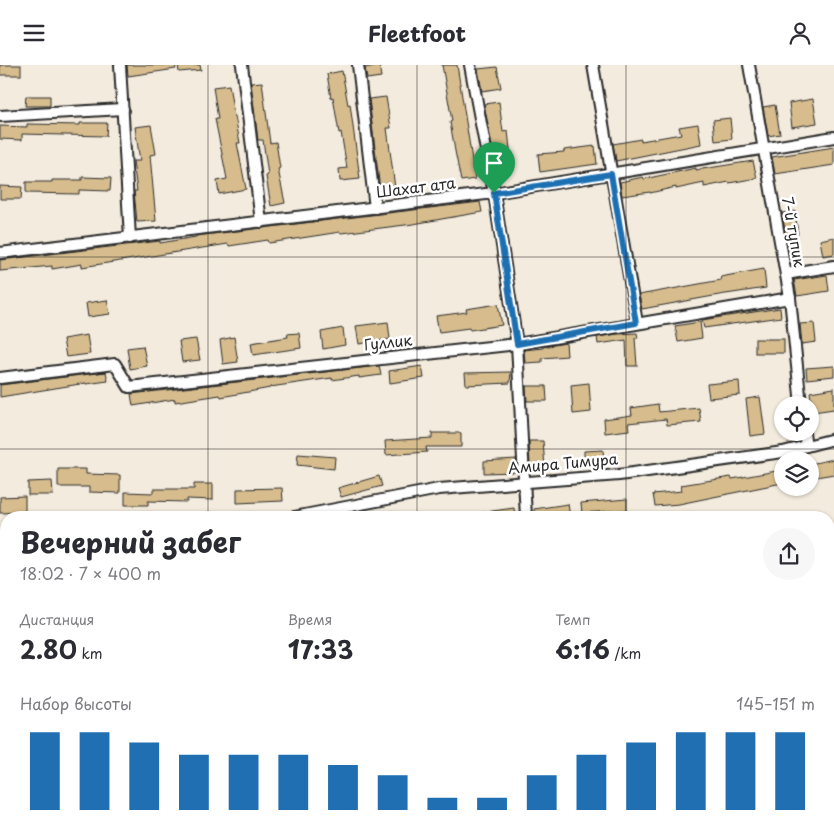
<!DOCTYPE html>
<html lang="ru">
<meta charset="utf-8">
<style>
:root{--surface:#fff;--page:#f7f7f7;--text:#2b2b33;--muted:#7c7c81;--accent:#1f6fb2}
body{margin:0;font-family:"Playpen Sans",sans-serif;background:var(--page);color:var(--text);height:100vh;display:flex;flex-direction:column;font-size:19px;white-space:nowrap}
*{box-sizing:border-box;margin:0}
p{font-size:16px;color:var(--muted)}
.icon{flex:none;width:28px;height:28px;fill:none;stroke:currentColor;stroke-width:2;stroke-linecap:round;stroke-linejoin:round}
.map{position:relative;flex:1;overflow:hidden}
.side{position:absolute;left:0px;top:446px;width:835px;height:321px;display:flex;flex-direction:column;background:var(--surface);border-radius:20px 20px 0 0;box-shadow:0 1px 4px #0004}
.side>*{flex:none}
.controls{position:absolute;left:774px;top:331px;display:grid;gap:10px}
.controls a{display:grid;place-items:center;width:45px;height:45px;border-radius:50%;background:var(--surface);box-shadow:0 1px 4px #0004;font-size:25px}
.pin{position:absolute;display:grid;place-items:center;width:42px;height:42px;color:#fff;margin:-51px -21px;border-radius:50% 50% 50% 0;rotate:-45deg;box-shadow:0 0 5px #0007}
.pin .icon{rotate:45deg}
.round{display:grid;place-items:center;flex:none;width:52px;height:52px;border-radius:26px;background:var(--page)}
.overview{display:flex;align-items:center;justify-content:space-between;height:85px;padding:0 20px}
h1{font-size:28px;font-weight:700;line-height:38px}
.metrics{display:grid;grid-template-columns:repeat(3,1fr);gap:8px;height:85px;padding:5px 20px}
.metrics div{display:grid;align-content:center}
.metrics b{font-size:25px;font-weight:700}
.metrics small{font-size:14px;font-weight:400}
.metrics p{font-size:14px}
.chart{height:140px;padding:10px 20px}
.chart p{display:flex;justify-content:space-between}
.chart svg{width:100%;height:90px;margin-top:5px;stroke:var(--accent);stroke-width:6}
header{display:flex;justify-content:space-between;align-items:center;height:65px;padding:0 20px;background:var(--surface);font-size:22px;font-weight:700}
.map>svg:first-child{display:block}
</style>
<header><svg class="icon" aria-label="menu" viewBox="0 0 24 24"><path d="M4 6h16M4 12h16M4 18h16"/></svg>Fleetfoot<svg class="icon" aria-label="person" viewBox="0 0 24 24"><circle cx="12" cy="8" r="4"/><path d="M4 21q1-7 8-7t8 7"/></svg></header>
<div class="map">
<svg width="834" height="767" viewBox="0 0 834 767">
<rect width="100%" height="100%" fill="#f3ebdd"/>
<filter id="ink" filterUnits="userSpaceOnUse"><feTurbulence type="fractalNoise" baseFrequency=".02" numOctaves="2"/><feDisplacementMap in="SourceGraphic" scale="10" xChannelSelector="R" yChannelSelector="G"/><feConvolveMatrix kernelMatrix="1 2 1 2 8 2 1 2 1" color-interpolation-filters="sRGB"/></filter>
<g filter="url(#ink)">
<g fill="#d7bd8d" stroke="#2b2b2b">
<rect x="0" y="0" width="21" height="10"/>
<path d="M127 0H175L176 4 128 11Z"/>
<path d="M178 0H200L201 5 179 7Z"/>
<path d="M379 0 381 12 367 14 365 3Z"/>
<path d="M442 0H457L475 114 461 116 455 86 450 57 452 56Z"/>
<path d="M497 2 501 23 482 26 478 4Z"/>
<path d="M342 6 348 40 350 39 360 114 340 116 339 104 347 103 341 67 339 68 333 32 331 33 327 9Z"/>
<path d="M262 17 270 78 276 77 280 103 278 104 285 138 271 141 266 111 268 110 263 75H258L251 18Z"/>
<path d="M229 20 234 51H235L240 78H237L246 124 219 129 217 116 227 114 215 54H218L213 22Z"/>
<path d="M26 31H50V41H25Z"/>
<path d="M386 32 391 63H387L395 123 380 125 369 34Z"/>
<path d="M813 34 817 58 792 62 789 38Z"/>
<path d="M499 37 503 67 508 66 510 84 493 87 484 39Z"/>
<path d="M775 40 780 69 768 71 763 42Z"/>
<path d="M730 53 732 74 715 76 713 55Z"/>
<path d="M80 58H107L106 71 22 69V75L0 74V61L27 62V59L80 60Z"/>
<path d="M698 59 701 79 616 96 613 79 641 74V76L681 69 679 62Z"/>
<path d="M151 60 156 89 150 90 156 156 137 157 134 126H137L133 96H140L135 62Z"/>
<path d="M595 81 597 99 540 107 538 89 564 87V85Z"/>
<path d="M834 82V100L775 109 772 92Z"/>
<path d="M753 96 757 113 729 118V117L704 122V118L676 124V122L650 128V127L622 131 620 117 643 112 644 114 696 103V105Z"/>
<path d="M82 112 111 113 110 126 79 125V129L26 128V117H52V115H82Z"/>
<path d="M0 121 22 122 21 134H0Z"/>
<path d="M480 137 482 147 413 159 341 168 340 167 269 178 268 175 229 181 228 179 82 202V199L52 204V201L0 206V195L160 176V178L196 172V171Z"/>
<path d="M795 146 798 169 786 171 782 148Z"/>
<path d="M834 172V189L823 191 820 175Z"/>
<path d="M764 204 766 223 719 230 642 244 639 230 721 215 720 212Z"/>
<path d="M827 210 829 226 797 231 794 215Z"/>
<path d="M107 235 110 249 88 252 86 238Z"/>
<path d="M498 239 502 260 470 265 469 263 439 267 436 251 467 247 466 244Z"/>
<path d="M780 243 781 252 704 263 702 255Z"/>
<path d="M388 257 390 274 359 279 356 261Z"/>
<path d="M700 257 702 273 678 277 675 261Z"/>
<path d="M814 258 816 277 802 279 800 259Z"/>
<path d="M343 263 345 280 323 284 321 267Z"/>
<path d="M299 268 301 283 253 290 251 278 288 272 287 269Z"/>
<path d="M637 268 638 273H635L637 301H627L626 275 598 279 597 272 618 269Z"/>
<path d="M87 270 90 289 66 292 63 274Z"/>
<path d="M234 272 238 297 223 299 220 275Z"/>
<path d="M196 274 200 295 182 297 179 276Z"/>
<rect x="755" y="274" width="29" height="14"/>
<path d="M566 278 567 291 542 293V297L525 298 524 285 543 283V282Z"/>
<path d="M143 281 147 301 130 304 127 283Z"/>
<path d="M379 301 381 310 359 313V311L332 315V313L270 322V323L221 332 220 330 175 337V334L133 341 131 329Z"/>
<path d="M422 301 424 313 390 318 389 306Z"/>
<path d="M834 301V311L807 314 806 303Z"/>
<path d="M106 307 108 316 86 319V318L0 332V320Z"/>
<path d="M511 307 510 318 466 320 465 308Z"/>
<path d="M739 316 740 330 709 333 707 319Z"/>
<path d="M589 318 591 347 573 349 571 320Z"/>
<path d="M526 321H546L547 336H527Z"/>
<path d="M834 323V344L813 347 810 327Z"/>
<path d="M760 332 765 369 750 371 746 334Z"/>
<path d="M658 339 659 347 699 343 701 357 667 360 666 354 628 358 629 365 605 368 604 354 632 350 631 343Z"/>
<path d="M432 368H461V382H426L427 387 386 390 385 376 432 373Z"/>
<path d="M529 376H543L545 403 530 404Z"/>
<path d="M603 385 604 397 584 398V386Z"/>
<path d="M298 389 335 392 334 404 297 400Z"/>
<path d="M516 394 517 407 484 408V396Z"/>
<path d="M834 394V409L810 413V399Z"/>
<path d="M58 404H86V409L120 410V428L89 427V422H58Z"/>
<path d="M782 405V418L679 439 655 441 653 429 682 426 681 420 731 412 732 414Z"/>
<path d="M379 411 382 421 341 432 338 423Z"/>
<path d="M52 416 53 430H28V417Z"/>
<path d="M194 419H213V435L187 434V437L148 436V440H125V427L153 428V424H194Z"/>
<path d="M282 423 283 436 237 438V424Z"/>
<path d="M25 431V447L0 448V432Z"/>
<path d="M627 434V445L582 448 581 438Z"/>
<path d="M568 439 570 452H535L534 444Z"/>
<path d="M514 443 515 452H478V448Z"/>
</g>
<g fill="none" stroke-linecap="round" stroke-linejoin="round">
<defs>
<g id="street">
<path d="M120 0 130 173"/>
<path d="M242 0 261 157"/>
<path d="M358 0 375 143"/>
<path d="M470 0 494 128 517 279 526 452"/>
<path d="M593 0 637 258"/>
<path d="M749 0 790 233 801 340"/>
<path d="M0 51 123 44"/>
<path d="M0 188 494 128 834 72"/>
<path d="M786 209 834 201"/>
<path d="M0 313 115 299 129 322 517 279 790 233"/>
<path d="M804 368 806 381"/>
<path d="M294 452 439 424 619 410 783 387 834 374"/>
<path d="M829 481 834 480"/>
<path d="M0 508H6"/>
<path d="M0 636 6 637"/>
<path d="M829 708 831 710 834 709"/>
<path d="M62 761V767"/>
<path d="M584 761 585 767"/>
</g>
</defs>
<use href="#street" stroke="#2b2b2b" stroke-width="14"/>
<use href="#street" stroke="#fff" stroke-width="10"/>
</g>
</g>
<g fill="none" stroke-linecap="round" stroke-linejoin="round" filter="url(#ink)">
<defs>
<path id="route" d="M611 109 636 258 517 279 494 128Z"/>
</defs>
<use href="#route" stroke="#fff" stroke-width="10"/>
<use href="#route" stroke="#1f6fb2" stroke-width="6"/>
</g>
<path fill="none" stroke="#2b2b2b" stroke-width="1" stroke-opacity="0.55" d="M208 0V452M417 0V452M626 0V452M0 192H834M0 384H834M0 575H6M829 575H834M208 761V767M417 761V767M626 761V767"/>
<g text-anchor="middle" stroke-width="5" stroke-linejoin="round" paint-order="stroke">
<g font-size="15" fill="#2b2b2b" stroke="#fff">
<text transform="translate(416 123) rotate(-7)" y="5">Шахат ата</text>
<text transform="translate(793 167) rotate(80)" y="5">7-й тупик</text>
<text transform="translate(388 278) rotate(-6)" y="5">Гуллик</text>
<text transform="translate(563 399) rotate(-5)" y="5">Амира Тимура</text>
</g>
</g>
</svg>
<div class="controls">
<a><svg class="icon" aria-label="locate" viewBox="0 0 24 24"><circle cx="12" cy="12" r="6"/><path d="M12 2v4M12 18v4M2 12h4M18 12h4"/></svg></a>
<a><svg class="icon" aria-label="layers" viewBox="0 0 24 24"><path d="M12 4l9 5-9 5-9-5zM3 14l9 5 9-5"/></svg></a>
</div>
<div class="pin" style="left:494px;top:128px;background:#1e9e55"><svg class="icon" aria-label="arrive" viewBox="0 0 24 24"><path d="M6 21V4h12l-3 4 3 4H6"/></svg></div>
<section class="side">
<div class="overview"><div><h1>Вечерний забег</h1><p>18:02 · 7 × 400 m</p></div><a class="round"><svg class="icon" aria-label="share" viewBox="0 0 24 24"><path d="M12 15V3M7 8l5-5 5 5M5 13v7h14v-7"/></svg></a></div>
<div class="metrics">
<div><p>Дистанция</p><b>2.80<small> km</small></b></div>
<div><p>Время</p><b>17:33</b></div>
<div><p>Темп</p><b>6:16<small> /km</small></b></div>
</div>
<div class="chart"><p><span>Набор высоты</span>145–151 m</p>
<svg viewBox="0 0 160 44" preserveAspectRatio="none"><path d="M5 44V6M15 44V6M25 44V11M35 44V17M45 44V17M55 44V17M65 44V22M75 44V27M85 44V38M95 44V38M105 44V27M115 44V17M125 44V11M135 44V6M145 44V6M155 44V6"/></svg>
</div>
</section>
</div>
